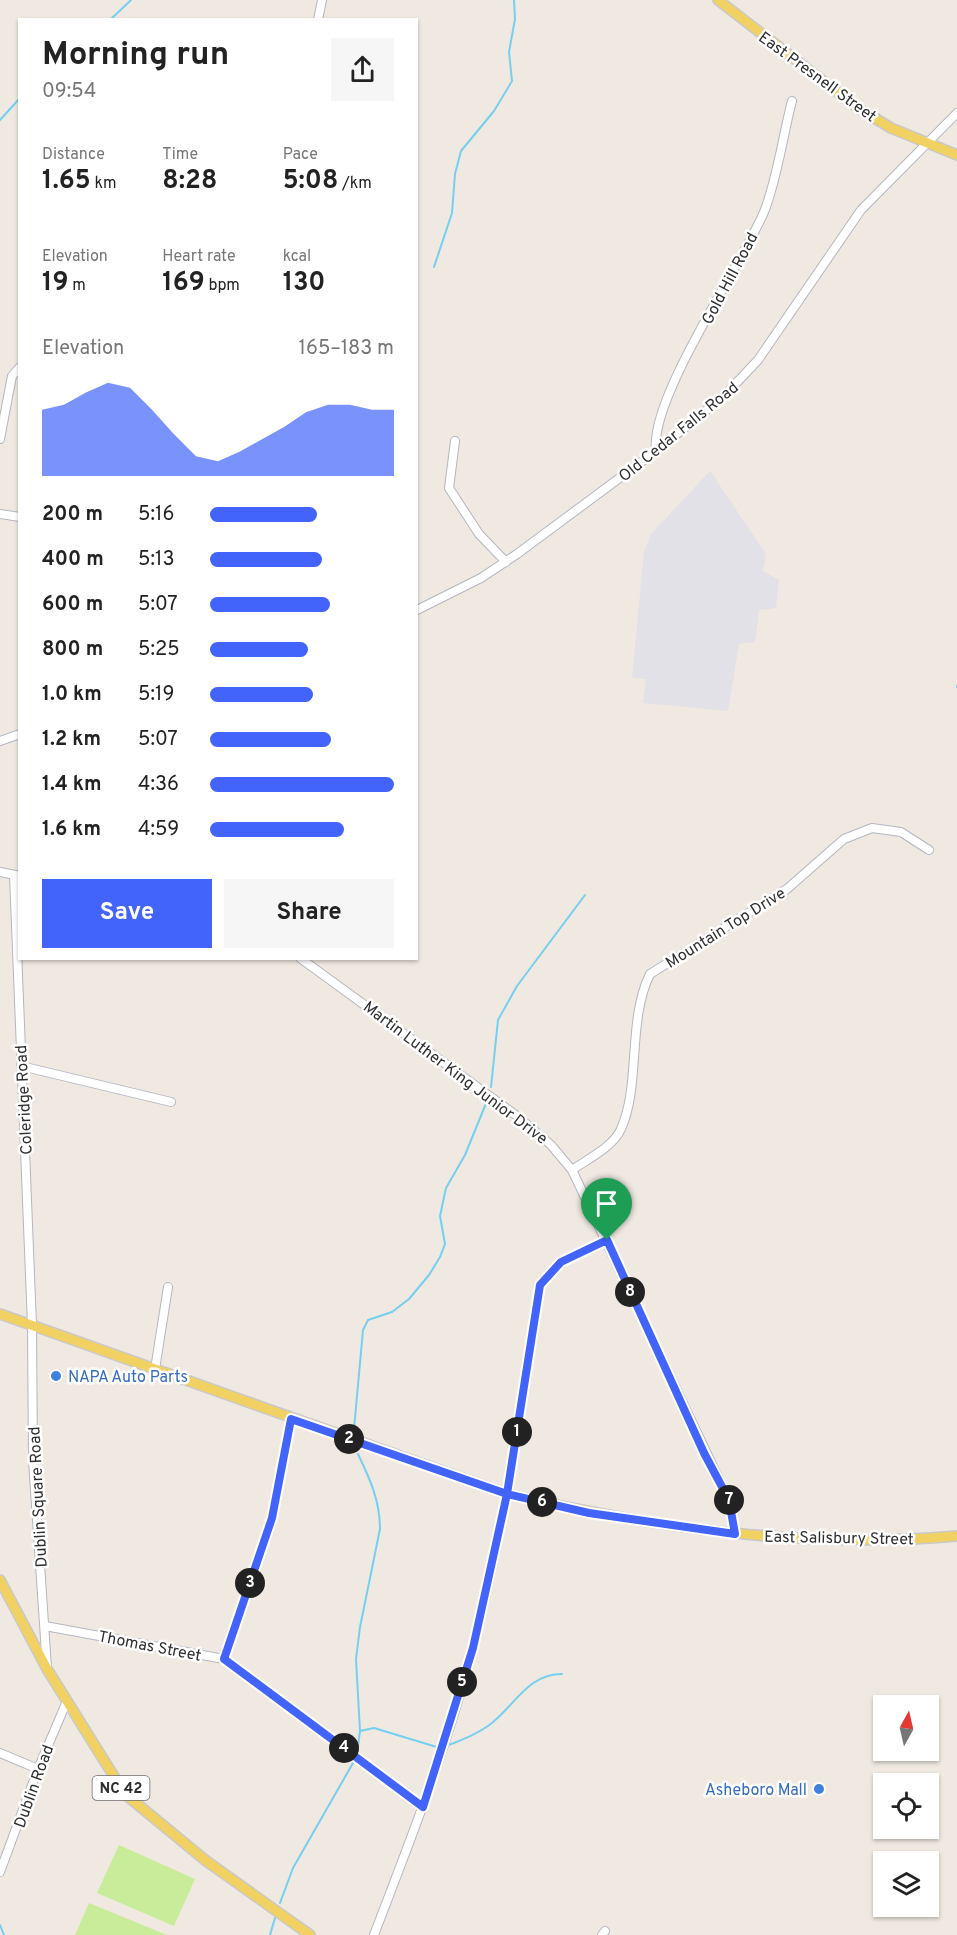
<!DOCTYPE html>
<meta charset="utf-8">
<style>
:root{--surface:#fff;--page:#f6f6f6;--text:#222;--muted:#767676;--accent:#4264fb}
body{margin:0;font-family:Overpass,sans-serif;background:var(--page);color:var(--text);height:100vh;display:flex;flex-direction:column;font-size:22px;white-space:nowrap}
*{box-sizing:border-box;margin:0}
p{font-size:20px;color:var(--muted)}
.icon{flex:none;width:33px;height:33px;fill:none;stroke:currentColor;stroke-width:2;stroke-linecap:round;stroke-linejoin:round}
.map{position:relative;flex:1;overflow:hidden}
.panel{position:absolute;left:18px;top:18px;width:400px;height:942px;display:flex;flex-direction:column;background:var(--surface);border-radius:0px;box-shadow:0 2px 4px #0004}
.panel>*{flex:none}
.needle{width:39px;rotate:8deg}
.fabs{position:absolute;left:873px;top:1695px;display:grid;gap:12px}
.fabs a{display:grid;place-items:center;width:66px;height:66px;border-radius:0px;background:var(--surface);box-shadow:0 2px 4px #0004;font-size:30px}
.pin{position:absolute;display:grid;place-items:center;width:51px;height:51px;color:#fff;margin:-62px -26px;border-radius:50% 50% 50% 0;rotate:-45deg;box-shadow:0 0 6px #0007}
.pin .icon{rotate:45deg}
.km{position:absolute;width:30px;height:30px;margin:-15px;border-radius:50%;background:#222;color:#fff;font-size:16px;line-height:30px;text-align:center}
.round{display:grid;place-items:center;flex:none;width:63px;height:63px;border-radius:0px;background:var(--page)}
.summary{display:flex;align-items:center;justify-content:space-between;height:102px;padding:0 24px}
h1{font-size:33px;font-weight:700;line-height:45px}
.metrics{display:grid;grid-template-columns:repeat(3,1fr);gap:9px;height:102px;padding:6px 24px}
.metrics div{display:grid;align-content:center}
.metrics b{font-size:26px;font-weight:700}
.metrics small{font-size:16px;font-weight:400}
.metrics p{font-size:16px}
.chart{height:168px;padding:12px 24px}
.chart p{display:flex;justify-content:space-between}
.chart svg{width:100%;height:108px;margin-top:6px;fill:var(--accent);opacity:.7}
.primary-button{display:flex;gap:12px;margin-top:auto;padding:12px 24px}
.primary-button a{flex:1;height:69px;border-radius:0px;background:var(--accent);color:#fff;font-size:24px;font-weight:700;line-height:69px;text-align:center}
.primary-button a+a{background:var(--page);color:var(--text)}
ul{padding:0 24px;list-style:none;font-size:20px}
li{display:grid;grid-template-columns:96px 72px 1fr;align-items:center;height:45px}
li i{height:15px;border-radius:8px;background:var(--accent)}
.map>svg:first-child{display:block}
</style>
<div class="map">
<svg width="957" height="1935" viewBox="0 0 957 1935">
<rect width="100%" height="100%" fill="#efe9e1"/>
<path fill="#e3e1e8" d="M710 471 766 554 763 571 779 580 776 608 759 610 755 642 739 644 728 711 643 703 646 679 632 678 644 552 651 534Z"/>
<g fill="#c9ec9a">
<path d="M119 1845 195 1879 174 1926 97 1893Z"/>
<path d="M89 1903 167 1935H75Z"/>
</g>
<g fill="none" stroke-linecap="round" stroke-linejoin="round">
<g stroke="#75cff0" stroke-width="2">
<path d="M110 20 131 0"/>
<path d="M0 120 20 98"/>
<path d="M434 267 452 213 455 174 461 151 494 111 512 81 509 52 515 19 514 0"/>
<path d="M957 687V686"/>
<path d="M491 1087 498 1020 517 986 585 895"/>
<path d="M354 1429 363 1330 368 1320 392 1312 409 1299 429 1275 440 1257 445 1244 440 1216 446 1188 465 1155 487 1101"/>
<path d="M360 1731 374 1728 440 1748"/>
<path d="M446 1746C460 1741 475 1735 488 1726 514 1708 526 1674 562 1674"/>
<path d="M357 1753 360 1731 356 1659 360 1627 380 1529C380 1501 370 1479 358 1454"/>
<path d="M280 1903 293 1868 353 1763"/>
<path d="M0 1925 4 1935"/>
<path d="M270 1935 275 1918"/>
</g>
<defs>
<g id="minor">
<path d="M318 20 322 0"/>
<path d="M0 439 12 376 20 367"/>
<path d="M455 441 449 488 479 534 506 562"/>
<path d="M656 451C649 399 741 266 764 212 777 180 783 135 792 101"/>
<path d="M0 514 20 517"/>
<path d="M417 610 481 578 517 554 656 451 725 395 758 360 861 210 957 113"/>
<path d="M0 741 20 734"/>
<path d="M0 872 20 876"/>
<path d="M14 875 32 1325 33 1461 47 1668"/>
<path d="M300 958 517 1116 551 1145 572 1170 729 1500 735 1534"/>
<path d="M21 1066 171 1102"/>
<path d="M572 1170C588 1159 613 1147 621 1129 641 1084 627 1021 650 974L787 889 844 839 872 828 901 832 929 850"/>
<path d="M155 1369 168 1287"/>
<path d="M45 1626 224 1659 423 1807"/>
<path d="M224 1659 272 1517 291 1419"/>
<path d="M0 1753 38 1769"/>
<path d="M0 1872 38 1769 67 1701"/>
<path d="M374 1935C410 1841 448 1745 473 1647 504 1528 521 1406 540 1285L561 1262 607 1241"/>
<path d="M602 1935 605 1931"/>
</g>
<g id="major">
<path d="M718 0 858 108 891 128 957 155"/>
<path d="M0 1314 507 1494C655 1528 805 1549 957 1536"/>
<path d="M0 1580 47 1669 125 1794 205 1860 310 1935"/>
</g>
</defs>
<use href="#minor" stroke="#b4b7c1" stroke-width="10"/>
<use href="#major" stroke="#c9c9c9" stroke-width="12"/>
<use href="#minor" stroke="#fff" stroke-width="8"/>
<use href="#major" stroke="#f2d163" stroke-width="9"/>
</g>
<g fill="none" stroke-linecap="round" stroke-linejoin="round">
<defs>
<path id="route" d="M607 1240 561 1262 540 1285 507 1494 291 1419 272 1518 224 1659 423 1807 473 1648 507 1494 589 1513 735 1534 729 1500 704 1453 607 1240"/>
</defs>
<use href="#route" stroke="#fff" stroke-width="12"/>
<use href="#route" stroke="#4264fb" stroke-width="8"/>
</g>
<g fill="#3f7fe0" stroke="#fff" stroke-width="2">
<circle cx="56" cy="1376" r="6"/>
<circle cx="819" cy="1789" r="6"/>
</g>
<g text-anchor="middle" stroke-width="5" stroke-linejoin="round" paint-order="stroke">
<rect fill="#fff" stroke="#6d6d6d" stroke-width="1.5" x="92.5" y="1776" width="57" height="24" rx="4.5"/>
<g font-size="15" font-weight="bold" fill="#2e2e2e">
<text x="121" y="1793">NC 42</text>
</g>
<g font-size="16" fill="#2e2e2e" stroke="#fff">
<text transform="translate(818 76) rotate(36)" y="6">East Presnell Street</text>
<text transform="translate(729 278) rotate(-62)" y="6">Gold Hill Road</text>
<text transform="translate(678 431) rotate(-39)" y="6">Old Cedar Falls Road</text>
<text transform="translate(725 927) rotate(-32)" y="6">Mountain Top Drive</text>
<text transform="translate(456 1072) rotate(37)" y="6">Martin Luther King Junior Drive</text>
<text transform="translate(23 1100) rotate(-93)" y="6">Coleridge Road</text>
<text transform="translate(37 1497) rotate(-93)" y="6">Dublin Square Road</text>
<text transform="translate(839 1537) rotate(1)" y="6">East Salisbury Street</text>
<text transform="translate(150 1645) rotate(11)" y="6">Thomas Street</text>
<text transform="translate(33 1786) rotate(-70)" y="6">Dublin Road</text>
</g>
<g font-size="16" fill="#366cbe" stroke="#fff" text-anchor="start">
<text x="68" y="1382">NAPA Auto Parts</text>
<text x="807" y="1795" text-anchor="end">Asheboro Mall</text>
</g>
</g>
</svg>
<div class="fabs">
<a><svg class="needle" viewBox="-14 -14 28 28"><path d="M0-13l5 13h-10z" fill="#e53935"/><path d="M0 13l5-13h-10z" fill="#767676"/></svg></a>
<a><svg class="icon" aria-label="locate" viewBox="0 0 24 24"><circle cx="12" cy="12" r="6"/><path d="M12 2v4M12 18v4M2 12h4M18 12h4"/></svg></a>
<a><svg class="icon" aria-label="layers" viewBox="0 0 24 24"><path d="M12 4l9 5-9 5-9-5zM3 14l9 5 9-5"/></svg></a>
</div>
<div class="pin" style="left:607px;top:1240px;background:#1e9e55"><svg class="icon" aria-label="arrive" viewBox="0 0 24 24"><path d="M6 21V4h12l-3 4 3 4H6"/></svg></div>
<b class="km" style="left:517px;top:1432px">1</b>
<b class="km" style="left:349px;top:1439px">2</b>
<b class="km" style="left:250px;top:1583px">3</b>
<b class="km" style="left:344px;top:1748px">4</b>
<b class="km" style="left:462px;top:1682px">5</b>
<b class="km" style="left:542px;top:1502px">6</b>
<b class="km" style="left:729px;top:1500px">7</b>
<b class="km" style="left:630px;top:1292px">8</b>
<section class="panel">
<div class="summary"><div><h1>Morning run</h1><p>09:54</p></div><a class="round"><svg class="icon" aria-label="share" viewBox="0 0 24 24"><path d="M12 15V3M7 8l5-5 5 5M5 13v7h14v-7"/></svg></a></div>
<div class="metrics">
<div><p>Distance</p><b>1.65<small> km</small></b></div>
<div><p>Time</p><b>8:28</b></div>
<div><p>Pace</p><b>5:08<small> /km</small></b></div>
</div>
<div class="metrics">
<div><p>Elevation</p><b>19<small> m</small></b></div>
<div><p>Heart rate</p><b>169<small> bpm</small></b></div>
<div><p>kcal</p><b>130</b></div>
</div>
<div class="chart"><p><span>Elevation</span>165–183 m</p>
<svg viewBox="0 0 160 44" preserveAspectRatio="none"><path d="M0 44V17L10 15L20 10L30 6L40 8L50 17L60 27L70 36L80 38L90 34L100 29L110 24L120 18L130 15L140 15L150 17L160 17V44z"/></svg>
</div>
<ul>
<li><b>200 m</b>5:16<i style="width:58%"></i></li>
<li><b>400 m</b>5:13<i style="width:61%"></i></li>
<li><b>600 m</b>5:07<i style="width:65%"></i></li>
<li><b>800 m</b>5:25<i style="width:53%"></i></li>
<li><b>1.0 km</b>5:19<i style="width:56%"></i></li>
<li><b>1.2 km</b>5:07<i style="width:66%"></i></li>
<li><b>1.4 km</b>4:36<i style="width:100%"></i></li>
<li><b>1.6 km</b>4:59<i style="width:73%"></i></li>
</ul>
<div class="primary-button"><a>Save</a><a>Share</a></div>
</section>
</div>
